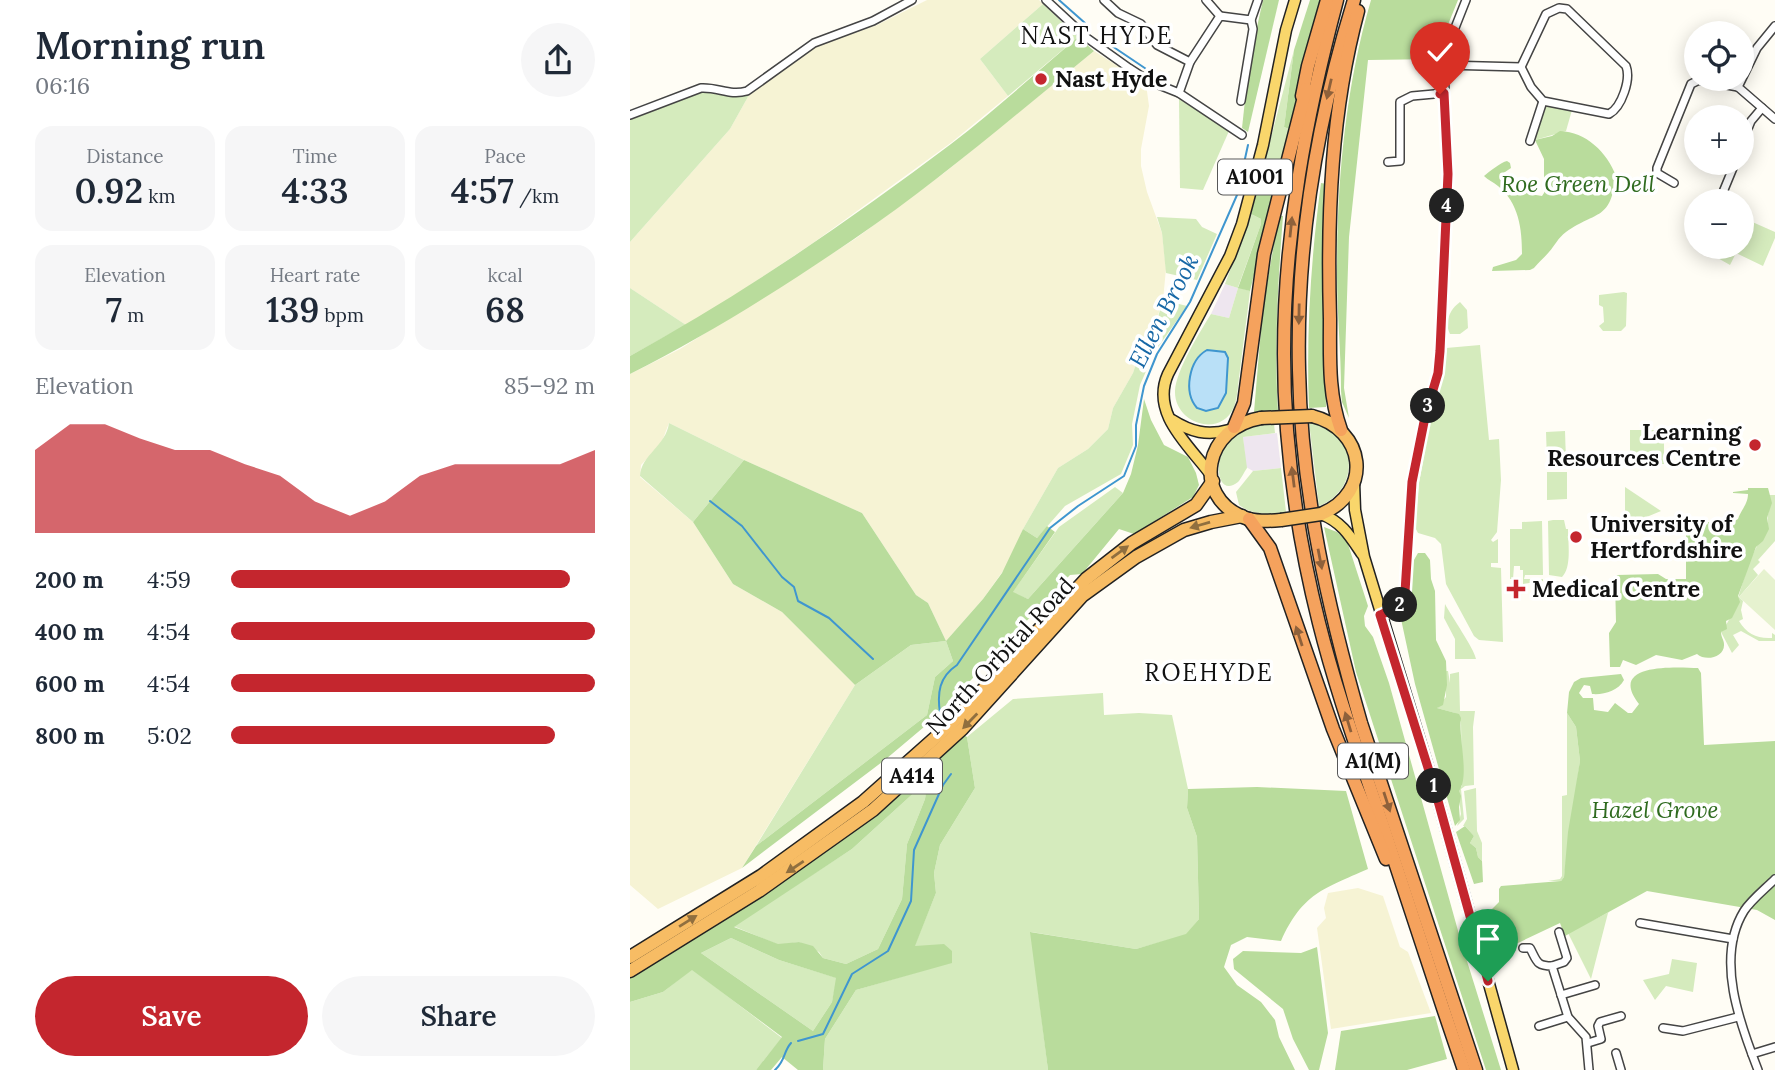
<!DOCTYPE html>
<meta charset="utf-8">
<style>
:root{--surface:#fff;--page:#f6f6f7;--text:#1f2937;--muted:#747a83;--accent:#c4262e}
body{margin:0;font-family:Lora,serif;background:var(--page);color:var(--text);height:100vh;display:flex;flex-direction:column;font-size:26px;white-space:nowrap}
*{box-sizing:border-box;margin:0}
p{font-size:23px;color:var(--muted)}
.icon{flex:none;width:38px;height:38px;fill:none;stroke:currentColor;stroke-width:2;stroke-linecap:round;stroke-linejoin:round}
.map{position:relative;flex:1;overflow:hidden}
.panel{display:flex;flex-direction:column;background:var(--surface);width:630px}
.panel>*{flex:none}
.controls{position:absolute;left:1054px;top:21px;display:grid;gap:14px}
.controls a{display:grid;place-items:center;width:70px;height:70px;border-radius:50%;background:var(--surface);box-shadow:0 4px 18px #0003;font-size:35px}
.pin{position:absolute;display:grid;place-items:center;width:60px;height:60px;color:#fff;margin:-72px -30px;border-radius:50% 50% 50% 0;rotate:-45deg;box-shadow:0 0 7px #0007}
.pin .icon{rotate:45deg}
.km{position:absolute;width:35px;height:35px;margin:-18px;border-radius:50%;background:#222;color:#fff;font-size:19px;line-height:35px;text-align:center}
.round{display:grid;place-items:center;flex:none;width:74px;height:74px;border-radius:37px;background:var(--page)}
.summary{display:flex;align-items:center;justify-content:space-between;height:119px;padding:0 35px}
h1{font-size:38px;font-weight:600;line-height:52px}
.figures{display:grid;grid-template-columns:repeat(3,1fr);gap:10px;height:119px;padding:7px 35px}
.figures div{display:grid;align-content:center;border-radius:18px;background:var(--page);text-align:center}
.figures b{font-size:35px;font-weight:600}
.figures small{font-size:19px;font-weight:400}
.figures p{font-size:19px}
.chart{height:196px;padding:14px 35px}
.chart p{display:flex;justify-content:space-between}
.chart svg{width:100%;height:126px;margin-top:7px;fill:var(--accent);opacity:.7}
.primary-button{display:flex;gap:14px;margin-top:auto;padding:14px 35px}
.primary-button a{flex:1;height:80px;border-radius:42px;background:var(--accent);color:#fff;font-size:28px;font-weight:600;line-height:80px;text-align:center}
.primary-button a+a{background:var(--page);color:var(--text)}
ul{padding:0 35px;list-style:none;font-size:23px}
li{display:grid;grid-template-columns:112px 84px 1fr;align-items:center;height:52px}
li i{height:18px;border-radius:9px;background:var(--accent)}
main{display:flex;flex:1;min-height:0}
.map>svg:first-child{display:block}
</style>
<main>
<section class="panel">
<div class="summary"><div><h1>Morning run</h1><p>06:16</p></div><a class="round"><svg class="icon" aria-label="share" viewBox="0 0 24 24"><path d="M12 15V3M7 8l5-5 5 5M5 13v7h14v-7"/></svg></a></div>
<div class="figures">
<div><p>Distance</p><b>0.92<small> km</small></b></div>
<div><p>Time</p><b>4:33</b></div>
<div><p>Pace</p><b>4:57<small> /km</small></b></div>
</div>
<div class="figures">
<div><p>Elevation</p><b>7<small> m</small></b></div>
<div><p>Heart rate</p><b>139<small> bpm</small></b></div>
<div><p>kcal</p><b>68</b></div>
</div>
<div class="chart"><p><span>Elevation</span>85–92 m</p>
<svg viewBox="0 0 160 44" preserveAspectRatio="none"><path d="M0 44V15L10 6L20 6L30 11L40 15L50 15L60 20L70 24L80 33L90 38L100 33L110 24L120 20L130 20L140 20L150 20L160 15V44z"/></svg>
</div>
<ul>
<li><b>200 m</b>4:59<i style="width:93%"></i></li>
<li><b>400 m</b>4:54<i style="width:100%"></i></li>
<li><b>600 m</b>4:54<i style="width:100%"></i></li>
<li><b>800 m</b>5:02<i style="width:89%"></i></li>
</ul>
<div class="primary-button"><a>Save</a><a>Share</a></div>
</section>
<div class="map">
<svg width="1145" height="1070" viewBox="0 0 1145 1070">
<rect width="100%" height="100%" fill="#fffdf5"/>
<g fill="#eee6ef">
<path d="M595 284 608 288 599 318 581 314Z"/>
<path d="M647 433 651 468 623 471 616 467 613 437Z"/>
</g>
<g fill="#f6f3d4">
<path d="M297 0H409L413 4 350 59 378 96 322 142 183 243 92 304 56 325 0 288V242L100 129 119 95 186 47 247 25Z"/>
<path d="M464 51 516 84 519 106 511 149V166L517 192 532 233 536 269 533 300 528 315 514 340 503 373 483 408 478 429 458 449 428 468 393 529 378 564 353 599 316 641 298 603 286 595 232 513 114 460 39 423 31 444 11 465 10 477 63 522 103 584 152 612 225 685 112 868 28 909 0 885V374L50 349 225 239 314 173Z"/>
<path d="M728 888 753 896 770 947 778 952 801 1013 701 1029 687 928 696 918 694 908 698 893Z"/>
</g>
<g fill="#d5ebbd" fill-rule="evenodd">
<path d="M413 4 448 37 378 96 350 59Z"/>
<path d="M664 50 654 127 659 129 650 168 634 164Z"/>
<path d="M73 92 104 97 119 95 100 129 0 242V120Z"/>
<path d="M549 99 599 131 573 190 550 188Z"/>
<path d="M919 105 942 110 936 131 905 140 914 108Z"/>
<path d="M621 214 631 219V224L608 287 620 291C617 317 613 344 610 370 608 382 608 397 604 407 590 439 544 423 545 391 546 370 570 332 581 314L599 318 608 288 595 284ZM571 353 598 358 596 393 567 407C552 390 563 370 571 353Z"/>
<path d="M527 217 566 219 572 227 587 234 567 280 536 273 532 233Z"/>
<path d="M1111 217 1145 232V238L1133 266 1106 253 1100 265 1086 257 1091 247H1111Z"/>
<path d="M0 288 56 325 0 356Z"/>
<path d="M994 292 997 293 996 326 991 331H973L969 326 974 322 973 307 969 305V295Z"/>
<path d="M533 300 557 306 524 353 510 385 502 424 503 445 491 474 435 506 407 538 393 529 428 468 458 449 478 429 483 408 503 373 514 340 528 317Z"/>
<path d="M830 302 837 310 838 328 830 334H820C814 322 820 309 830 302Z"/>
<path d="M850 345 859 440 869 439 871 480 867 532 861 540 863 542 868 539V563H861V567L871 568 873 642 849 640 844 636 816 584 811 544 805 538 788 533 785 527 789 483 800 422 812 381 816 348Z"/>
<path d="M679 422C726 428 734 488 689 506Z"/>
<path d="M39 423 114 460 63 522 10 476C11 455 36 446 39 423Z"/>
<path d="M644 424 645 433 613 437 617 468C614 472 611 479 608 482 584 502 578 443 617 429 626 425 635 425 644 424Z"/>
<path d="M1000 430H1034V464L1000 463Z"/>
<path d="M935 431 936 461H917L916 432Z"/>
<path d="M651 468 656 512C640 515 622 515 609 505L606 492 623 471Z"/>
<path d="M917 472H937V499L917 500Z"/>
<path d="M485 487 493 493 398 599 382 593 429 527Z"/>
<path d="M995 487 1031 511 1007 521V528H1004V531L995 527Z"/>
<path d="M1138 495H1145V541L1128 560 1130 562 1123 569 1128 575 1109 597 1113 601 1111 610 1113 619 1109 621C1117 634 1127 639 1142 638V633L1145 635V641H1129L1111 631 1103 635 1109 645 1102 653 1091 632C1110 608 1111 576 1126 548 1130 540 1136 536 1138 525 1138 524 1137 516 1138 515 1139 506 1144 503 1138 495Z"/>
<path d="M923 520H934L936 529H938C938 544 942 567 932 577L919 575 918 521Z"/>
<path d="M912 521 913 575H895L894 579H913V581L893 584V570H890V566H884L883 579H880V529H892V522Z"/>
<path d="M815 604C821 616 844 648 846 659H825V639L814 618Z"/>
<path d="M316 641 323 661 305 677 297 715 126 846 225 685 281 645Z"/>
<path d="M816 671H818L820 683V674L829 672 830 711H845L843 727 844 785 835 786 831 789 834 819 827 826 831 814 828 791 832 786 831 722 825 713 807 708 816 697Z"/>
<path d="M473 693 474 715 509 713 542 715 558 789 557 808 567 837 569 919 556 935 506 949 401 932 418 1070H193L195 1039 226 990 322 962 284 947 306 893 304 873 310 845 345 788 337 737 383 699Z"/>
<path d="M937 713 946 727 950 761 934 877 931 881H918L930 879 932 876V796L937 795Z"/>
<path d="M299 779 295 799 277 844 272 899 248 949 216 964 193 958 189 952 169 942 149 945 103 926 222 849Z"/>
<path d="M846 788 847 831 852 843V861L848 857 846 848 840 843 844 836 835 826H833L837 819 834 791Z"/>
<path d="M979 912 978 913 961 979 938 933Z"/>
<path d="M101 938 149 960 207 978 202 1002 183 1031 71 953Z"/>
<path d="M1042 959 1067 963 1063 992 1036 986 1025 1000 1013 980 1039 974Z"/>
<path d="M62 969 152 1038 126 1070H0V1002L33 992Z"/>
</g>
<g fill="#b9dc9c" fill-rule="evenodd">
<path d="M633 0H649L618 132 612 128 619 63Z"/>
<path d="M680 0H695L659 129 654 127 664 50Z"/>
<path d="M741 0H828L813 37 809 59 738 60 719 237 714 388 719 418 712 402 711 391C711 352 707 313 707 274 707 181 715 89 741 0Z"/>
<path d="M448 37 464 51C385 115 308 182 224 239 152 288 78 335 0 374V356C113 294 219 221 321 144 365 110 406 73 448 37Z"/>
<path d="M930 131C956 132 977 152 986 176 980 221 968 210 936 232 928 238 925 245 919 252 914 258 909 262 904 268L900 270 862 271 863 267 886 260 892 254C892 229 889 203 868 186 863 182 858 180 854 176 859 172 871 162 877 161L880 163 881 168 872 174 873 178 900 194 912 196 914 193V159L905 140 922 136Z"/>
<path d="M634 164 650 168 620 291 608 288 631 224V219L621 214Z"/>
<path d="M691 183 697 184 694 248 696 407 679 408C676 333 681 258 691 183Z"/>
<path d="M649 216H653C648 281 644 346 648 411L624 412 633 306Z"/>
<path d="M514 399 521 420 534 445 558 457 566 473 569 485 563 497 504 534 489 529 452 574 440 575 307 716 256 759 112 868 126 846 297 715 305 677 323 661 316 641 281 645 225 685 152 612 103 584 63 522 114 460 232 513 286 595 298 603 316 641 353 599 372 573 393 529 407 538 417 526 425 532 383 592 398 599 493 493 501 474 508 445Z"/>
<path d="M1118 488H1138L1142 503 1137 518 1139 529 1133 541 1126 547 1108 596 1110 602 1102 618 1096 621 1097 629 1091 632C1091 637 1094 640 1094 644 1095 657 1076 662 1067 654L1052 660 1026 655 1006 665 993 660 990 667H980L979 633 986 622 985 581 987 575 1028 574 1036 579H1056V532L1065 531V522H1103L1108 519C1111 510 1118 504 1118 494L1103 493V492L1118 490Z"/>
<path d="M694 527 707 532 717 541 728 575 738 606 734 616 735 626 743 637 759 683 832 945 871 1070H856L726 672Z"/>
<path d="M788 553H795L800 560 801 579 805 591 806 640 816 661 817 685 813 705 807 708 829 714 831 718C828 737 840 776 829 791L831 796 829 807 830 820 825 826 785 684 771 619 781 600V565Z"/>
<path d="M1068 668 1071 673 1074 745 1145 741V920L1127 910 1017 891 935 936 930 923 871 951 853 919 855 912 862 909 869 902V889L871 886 931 881 934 877 938 832 950 761 946 727 937 713 939 692 944 682 951 678 991 674 994 680C988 691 974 695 962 694L960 686 954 685 949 693 953 698H963L964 710 978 712 985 703 998 713H1002L1009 704C977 663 1044 667 1068 668Z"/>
<path d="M334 735 337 737 345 788 310 845 304 873 306 893 285 946 314 944 322 951V963L226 990 195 1039 193 1070H168L152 1057 141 1070H126L152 1037 62 970 33 992 0 1002V977L97 919 245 815ZM298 780 295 799 277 844 272 899 248 949 216 964 193 958 183 946 169 942 148 944 104 927 222 849ZM101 938 149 960 206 978 202 1002 183 1031 71 953Z"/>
<path d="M627 787 716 791 738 869C693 889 673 893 651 941L617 937 601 945 594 967 607 985 631 1002 645 1020 649 1037 665 1070H418L400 932 506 949 556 934 569 919 567 837 557 808 558 789Z"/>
<path d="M835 826 844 836 840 843 846 848 848 857 852 861 853 882 844 884 826 832Z"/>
<path d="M687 947 698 1033 689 1070H679L663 1039 653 1009 604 969 603 959 613 951 671 953Z"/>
<path d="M805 1016 817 1059 777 1070H705L711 1031Z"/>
</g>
<path fill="#e6f2cf" d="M1134 569 1145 580V630L1109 597Z"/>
<path fill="#b9e0f7" stroke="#3f96cf" stroke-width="2" d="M577 350 595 352 598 358 596 393 588 408 576 411 567 408C553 392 559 360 577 350Z"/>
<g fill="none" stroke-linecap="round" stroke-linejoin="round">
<g stroke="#3f96cf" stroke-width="2">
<path d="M429 0 455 23"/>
<path d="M482 46 540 85"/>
<path d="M80 501 112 526 152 577 164 587 168 601 199 618 243 659"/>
<path d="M310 713C307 693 309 677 327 665L420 528 448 506 494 476 506 446V425L514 386 527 354 560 302 607 195 618 145"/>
<path d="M168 1041 193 1034 222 974 258 951 281 901 284 850 313 785 321 774"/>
<path d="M145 1070C156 1060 153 1052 161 1043"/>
</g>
<defs>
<g id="minor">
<path d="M416 0 457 38 499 68 519 81 549 93 612 135"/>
<path d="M474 0 488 13 511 24 527 45 560 62"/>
<path d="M576 0 590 16"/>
<path d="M929 8 937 9 996 66C1001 79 992 107 979 114L913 101 901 87 891 67 916 14Z"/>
<path d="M1145 26 1127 48 1108 87 1145 119"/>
<path d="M814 65 891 67"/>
<path d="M549 93 560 62 590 16 621 20 628 0"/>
<path d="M611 101 623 29 621 20"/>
<path d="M0 115 71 88C89 87 99 96 117 91L184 43 243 21 282 0"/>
<path d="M900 141 913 101"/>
<path d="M1111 146 1121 121 1132 108"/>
<path d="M758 162 770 161V102L782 96 815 93"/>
<path d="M1044 183 1027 173V168L1061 84 1069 80 1108 87"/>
<path d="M1091 197 1105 163"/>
<path d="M750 615C764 609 771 607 775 592L782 482 795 417 808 373 810 351 818 174 814 65 817 48 836 0"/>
<path d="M1010 923 1103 939"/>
<path d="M893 948H900C907 961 906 966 922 966L938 1017 956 1037 959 1070"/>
<path d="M922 966 934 962 937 958 929 932"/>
<path d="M931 995 965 985"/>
<path d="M909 1026 938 1017"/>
<path d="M1033 1028 1053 1031 1108 1017"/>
<path d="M958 1043 971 1039 968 1026 970 1022 991 1016"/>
<path d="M986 1053 991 1070"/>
<path d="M1122 1054 1145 1047"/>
<path d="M1128 1070C1110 1024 1085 958 1114 911 1121 900 1135 889 1145 879"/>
</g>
<g id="primary">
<path d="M542 420C561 432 577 436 599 430"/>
<path d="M581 475C560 446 520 414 538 374L600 256 612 224 633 145 656 30 665 0"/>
<path d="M724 482 725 510 734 557 805 790 883 1070"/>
<path d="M691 514C712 522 720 536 732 554"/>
</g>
<g id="trunk">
<path d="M682 416C735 429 744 492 691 514"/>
<path d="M631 418C575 427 561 495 613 517 625 522 638 521 651 520"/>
<path d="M0 957 131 876 233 802 323 722 456 579 502 543 566 505 583 481"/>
<path d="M0 971 129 891 243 810 332 729 452 596 506 557 554 530 581 522 612 516"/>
</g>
<g id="motorway">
<path d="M707 0C676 117 654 233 654 354 654 444 667 535 689 623 706 691 730 757 752 823 779 906 806 988 834 1070"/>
<path d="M724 0C687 120 666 244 669 370 671 490 698 608 731 723L846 1070"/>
<path d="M672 96 678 66 697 0"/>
<path d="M604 427 614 403 634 254 676 89"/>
<path d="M711 430C698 394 700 357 700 319 697 215 701 111 728 11"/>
<path d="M619 519 640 548 703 729 756 859"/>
</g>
</defs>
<use href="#minor" stroke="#444" stroke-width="10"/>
<use href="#primary" stroke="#222" stroke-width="13"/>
<use href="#trunk" stroke="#222" stroke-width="15"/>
<use href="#motorway" stroke="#222" stroke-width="15"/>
<use href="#minor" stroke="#fff" stroke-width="7"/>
<use href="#primary" stroke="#f9d66b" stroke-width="10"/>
<use href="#trunk" stroke="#f7bc64" stroke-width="12"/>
<use href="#motorway" stroke="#f5a25d" stroke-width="12"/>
<defs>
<g id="trunk-bridge">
<path d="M631 418 682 416"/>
<path d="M651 520 691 514"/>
</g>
</defs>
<use href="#trunk-bridge" stroke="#222" stroke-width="15" stroke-linecap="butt"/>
<use href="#trunk-bridge" stroke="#f7bc64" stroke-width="12"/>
</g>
<defs><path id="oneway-solid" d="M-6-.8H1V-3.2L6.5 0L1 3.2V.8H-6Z" transform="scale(1.75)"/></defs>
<g fill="#8e613b">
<use href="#oneway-solid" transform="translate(699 89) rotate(103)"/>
<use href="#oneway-solid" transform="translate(661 227) rotate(-84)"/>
<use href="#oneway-solid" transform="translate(669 314) rotate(91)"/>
<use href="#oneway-solid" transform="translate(663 477) rotate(-97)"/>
<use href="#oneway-solid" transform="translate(690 559) rotate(79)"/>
<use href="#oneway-solid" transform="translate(669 636) rotate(-108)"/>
<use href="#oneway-solid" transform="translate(718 722) rotate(-107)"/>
<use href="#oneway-solid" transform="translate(757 802) rotate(72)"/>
</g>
<g fill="#906f3f">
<use href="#oneway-solid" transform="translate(570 525) rotate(164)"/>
<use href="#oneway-solid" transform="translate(490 552) rotate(-36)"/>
<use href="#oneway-solid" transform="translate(340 721) rotate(134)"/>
<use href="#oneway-solid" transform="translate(165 867) rotate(146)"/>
<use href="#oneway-solid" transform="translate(58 921) rotate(-32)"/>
</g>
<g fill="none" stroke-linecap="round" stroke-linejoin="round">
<defs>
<path id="route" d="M810 94 814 93 818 174 810 351 808 373 795 417 782 482 775 592C771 607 764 609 750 615L805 790 858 981"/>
</defs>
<use href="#route" stroke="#fff" stroke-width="14"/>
<use href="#route" stroke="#c4262e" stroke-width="9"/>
</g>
<g fill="#c4262e" stroke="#fff" stroke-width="2.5">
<circle cx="411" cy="79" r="7"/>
<circle cx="1125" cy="445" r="7"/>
<circle cx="946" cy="537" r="7"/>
<path d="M882.5 578.5h7v7h7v7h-7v7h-7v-7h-7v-7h7z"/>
</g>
<g text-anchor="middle" stroke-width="7" stroke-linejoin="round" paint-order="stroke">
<g fill="#fff" stroke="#585858" stroke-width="2">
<rect x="588" y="159.5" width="74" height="35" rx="5"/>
<rect x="708" y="743.5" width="70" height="35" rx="5"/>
<rect x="252" y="758.5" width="60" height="35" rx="5"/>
</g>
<g font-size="21" font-weight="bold" fill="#111">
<text x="625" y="184">A1001</text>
<text x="743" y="768">A1(M)</text>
<text x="282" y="783">A414</text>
</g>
<g font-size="23" font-weight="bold" fill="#111" stroke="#fff" text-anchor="start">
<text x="425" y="87">Nast Hyde</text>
<text x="1111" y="440" text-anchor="end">Learning<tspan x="1111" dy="26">Resources Centre</tspan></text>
<text x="960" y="532">University of<tspan x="960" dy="26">Hertfordshire</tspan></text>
<text x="902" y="597">Medical Centre</text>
</g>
<g font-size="23" font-style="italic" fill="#2f6b1f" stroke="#fff">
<text x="948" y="192">Roe Green Dell</text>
<text x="1025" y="818">Hazel Grove</text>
</g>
<g font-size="23" fill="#111" stroke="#fff">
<text transform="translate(370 656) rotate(-47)" y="8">North Orbital Road</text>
</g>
<g font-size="24" letter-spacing="2" fill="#111" stroke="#fff">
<text x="467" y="44">NAST HYDE</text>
<text x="579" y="681">ROEHYDE</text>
</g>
<g font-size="24" font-style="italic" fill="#1768a6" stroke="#fff">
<text transform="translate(534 311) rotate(-63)" y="8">Ellen Brook</text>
</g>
</g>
</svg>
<div class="controls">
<a><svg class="icon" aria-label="locate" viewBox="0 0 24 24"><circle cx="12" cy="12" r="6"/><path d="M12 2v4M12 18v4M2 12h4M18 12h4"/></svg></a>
<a>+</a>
<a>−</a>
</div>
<div class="pin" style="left:858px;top:981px;background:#1e9e55"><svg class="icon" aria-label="arrive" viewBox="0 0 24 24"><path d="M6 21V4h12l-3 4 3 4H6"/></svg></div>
<div class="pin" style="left:810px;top:94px;background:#d93025"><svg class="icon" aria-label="check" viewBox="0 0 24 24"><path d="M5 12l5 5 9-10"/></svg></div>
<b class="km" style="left:804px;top:786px">1</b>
<b class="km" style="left:770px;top:605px">2</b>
<b class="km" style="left:798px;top:406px">3</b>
<b class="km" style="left:817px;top:206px">4</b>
</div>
</main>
